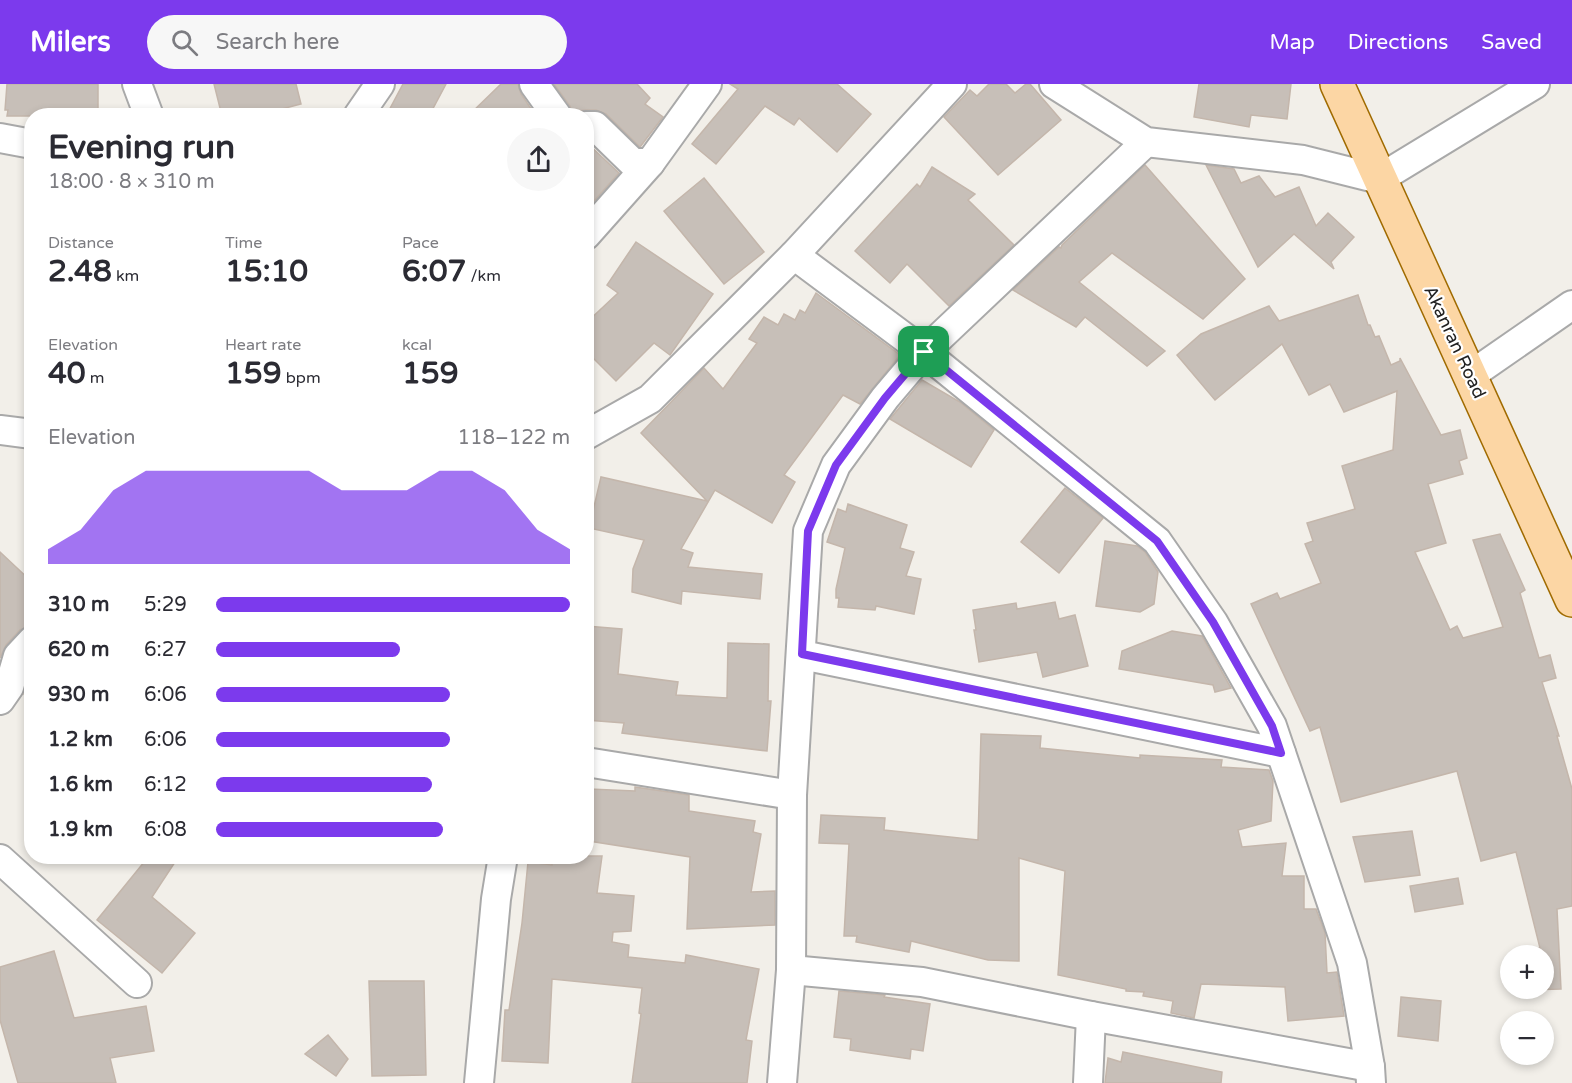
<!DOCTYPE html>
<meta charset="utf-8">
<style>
:root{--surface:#fff;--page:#f7f7f7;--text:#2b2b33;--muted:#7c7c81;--accent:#7c3aed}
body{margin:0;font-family:"Varela Round",sans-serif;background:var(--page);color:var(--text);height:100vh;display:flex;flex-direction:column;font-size:22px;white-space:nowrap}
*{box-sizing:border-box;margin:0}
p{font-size:20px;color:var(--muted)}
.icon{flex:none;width:33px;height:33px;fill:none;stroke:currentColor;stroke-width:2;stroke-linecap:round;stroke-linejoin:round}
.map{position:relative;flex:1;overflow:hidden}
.details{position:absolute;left:24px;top:24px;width:570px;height:756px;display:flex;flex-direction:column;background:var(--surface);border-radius:24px;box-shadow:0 3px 9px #0003}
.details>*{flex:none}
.tools{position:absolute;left:1500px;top:861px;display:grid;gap:12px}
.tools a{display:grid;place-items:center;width:54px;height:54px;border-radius:50%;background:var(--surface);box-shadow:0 3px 9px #0003;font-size:30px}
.pin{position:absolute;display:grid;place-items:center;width:51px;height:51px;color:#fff;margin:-26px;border-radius:12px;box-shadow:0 3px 9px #0006}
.round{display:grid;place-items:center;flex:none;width:63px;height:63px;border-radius:32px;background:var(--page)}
.head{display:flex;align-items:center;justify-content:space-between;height:102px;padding:0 24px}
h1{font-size:33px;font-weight:700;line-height:45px}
.stats{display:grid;grid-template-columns:repeat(3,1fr);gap:9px;height:102px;padding:6px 24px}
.stats div{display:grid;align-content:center}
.stats b{font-size:30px;font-weight:700}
.stats small{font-size:16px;font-weight:400}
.stats p{font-size:16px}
.chart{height:168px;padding:12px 24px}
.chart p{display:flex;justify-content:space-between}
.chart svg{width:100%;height:108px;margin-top:6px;fill:var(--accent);opacity:.7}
ul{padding:0 24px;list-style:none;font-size:20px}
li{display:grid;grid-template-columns:96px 72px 1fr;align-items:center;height:45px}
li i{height:15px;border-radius:8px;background:var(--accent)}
header{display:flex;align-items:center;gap:36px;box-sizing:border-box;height:84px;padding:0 30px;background:var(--accent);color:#fff}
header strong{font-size:28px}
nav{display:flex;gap:33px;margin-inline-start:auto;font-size:21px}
.search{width:420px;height:54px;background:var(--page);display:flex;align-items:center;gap:15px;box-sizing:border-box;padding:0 21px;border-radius:33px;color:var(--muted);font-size:22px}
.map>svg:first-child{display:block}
</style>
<header>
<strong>Milers</strong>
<div class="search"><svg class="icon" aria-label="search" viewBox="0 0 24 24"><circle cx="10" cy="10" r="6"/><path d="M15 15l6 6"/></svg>Search here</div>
<nav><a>Map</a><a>Directions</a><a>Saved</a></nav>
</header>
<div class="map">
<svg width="1572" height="999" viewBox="0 0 1572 999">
<rect width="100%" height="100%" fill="#f2efe9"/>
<g fill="#c7bfb8" stroke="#c4b6ab" stroke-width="1.5">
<path d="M7 0H98V32H7L8 26H5Z"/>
<path d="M214 0H296L301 20 255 32H222Z"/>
<path d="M403 0H446L429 32H386Z"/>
<path d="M501 0H518L521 10 536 32H468Z"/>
<path d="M554 0H637L650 14 645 20 663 33 640 63 606 30 596 26H586L578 27 573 32 570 22Z"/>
<path d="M730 0H837L871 30 837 68 799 34 794 41 765 22 716 80 692 60 738 5Z"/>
<path d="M989 0H1006L1015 9 1026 0H1030L1061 36 998 91 944 33 970 6 977 12Z"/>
<path d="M1199 0H1291L1287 35 1251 31 1249 43 1194 33Z"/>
<path d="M586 58 619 89 586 126Z"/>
<path d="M1145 81 1245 195 1203 235 1112 169 1079 198 1165 267 1147 282 1085 233 1076 243 1013 206 1059 163 1061 164 1062 161Z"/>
<path d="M1206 81 1234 85 1241 99 1259 92 1275 113 1299 103 1316 142 1328 129 1354 153 1331 178 1334 185 1294 150 1258 183Z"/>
<path d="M932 83 975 110 968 116 1014 161 949 222 907 180 890 199 855 167 917 100 920 103Z"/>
<path d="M704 94 764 168 724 200 664 127Z"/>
<path d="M636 158 713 210 670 271 654 259 616 297 586 267V239L618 209 607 201Z"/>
<path d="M816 209 900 271 860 320 843 311 784 391 795 398 772 439 715 406 681 465 693 469 688 483 762 490 760 515 682 507 681 520 632 508 633 485 644 456 589 444 601 393 707 417 641 349 704 284 723 305 757 259 749 255 764 233 778 241 784 230 795 236 800 226 805 229Z"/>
<path d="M1358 211 1368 241H1370L1375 253 1379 252 1391 281 1400 277V274L1441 351 1460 346 1467 374 1459 377 1463 390 1428 400 1446 459 1415 468 1450 546 1457 542 1463 554 1503 543 1473 456 1500 450 1525 506 1520 509 1539 574 1550 571 1556 594 1542 598 1559 652H1557L1572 705V822L1557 825 1561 905 1524 906V904H1544V872H1523V865L1540 864 1516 768 1481 777 1457 687 1341 718 1320 643 1310 647 1251 520 1277 509 1280 515 1321 499 1305 460 1313 457 1307 439 1355 425 1342 382 1393 366 1397 307 1344 328 1330 300 1309 311 1282 260 1215 316 1177 271 1201 250 1269 222 1279 237Z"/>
<path d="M922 296 960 318 994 346 971 383 890 335Z"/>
<path d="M1065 404 1103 434 1059 489 1021 458Z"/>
<path d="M848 420 907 441 900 464 914 468 906 492 921 495 914 530 876 522 875 526 838 523 839 514H836V505L845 464 827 458 838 425 846 428Z"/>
<path d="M1105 457 1137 462 1145 468 1158 488 1154 520 1140 528 1096 522Z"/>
<path d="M0 468 32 498V541L20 546 6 561 0 574Z"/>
<path d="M1055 518 1059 535 1075 531 1088 582 1043 593 1037 568 979 578 974 546H976L973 526 1016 519 1017 525Z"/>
<path d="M586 542 622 545 618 590 678 598 676 611 727 614 728 559 769 560 768 617H771L767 667 622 649 624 639 586 636Z"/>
<path d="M1172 547 1202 552 1231 604 1215 608 1213 601 1119 585 1122 567Z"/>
<path d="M32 585V621L24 610Z"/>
<path d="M981 650 1041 652 1040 664 1140 674V671L1222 676 1221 683 1269 686 1273 697 1271 737 1238 746 1242 763 1286 759 1282 792H1304V825H1316L1325 849 1327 889 1337 888 1344 932 1288 937 1285 903 1201 900 1194 934 1171 929 1173 917 1143 912 1144 908 1126 907V905L1058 891 1065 787 1019 774V877L988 876 911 857 909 868 856 858 857 852H844L849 760 819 759 821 731 885 734 884 746 978 756Z"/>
<path d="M635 703 689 711V727L755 737 753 748 761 750 751 808 775 807V841L687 845 690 773 589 757 590 705 635 707Z"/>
<path d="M1412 747 1420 791 1365 798 1353 753Z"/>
<path d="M149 772H179L152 813 195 849 162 889 97 836Z"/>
<path d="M553 772H602L597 809 634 812 631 847 613 848 612 858 629 861 628 873 685 879 686 871 759 885 746 956 752 957 747 999H632L641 930 639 929 642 904 552 895 548 979 502 977 505 926H509L522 839 528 778 552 781Z"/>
<path d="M1458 794 1463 820 1415 828 1410 802Z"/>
<path d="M54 867 74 934 146 922 154 967 110 974 116 999H18L0 936V883Z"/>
<path d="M369 897H424L426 991 372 992Z"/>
<path d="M839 907 885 911 884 913 930 920 923 967 911 965 910 975 850 966 851 955 834 953Z"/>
<path d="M1401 913 1441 917 1438 957 1398 952Z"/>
<path d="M328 951 348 975 336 992 305 970Z"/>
<path d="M1123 968 1222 988 1221 999H1105L1108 974 1121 978Z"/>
</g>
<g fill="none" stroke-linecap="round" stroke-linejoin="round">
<defs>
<g id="minor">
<path d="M137 0 149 32"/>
<path d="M534 0 557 32"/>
<path d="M1054 0 1146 58 1303 76 1379 95 1535 0"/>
<path d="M358 32 380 0"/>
<path d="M586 42H595L633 79H650"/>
<path d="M0 54 32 60"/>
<path d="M586 151 650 79 707 0"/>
<path d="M794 171 924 268 1157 457 1213 538 1272 642 1352 879 1370 983 1371 999"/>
<path d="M1471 291 1572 221"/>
<path d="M0 346 32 350"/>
<path d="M586 351 650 315 794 171 952 0"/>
<path d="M802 571 1281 669"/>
<path d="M0 616 9 603 18 572 32 557"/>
<path d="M586 678 792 711"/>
<path d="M0 775 137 899"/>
<path d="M791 886 922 898 1091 932 1370 983"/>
<path d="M479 999 496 815 503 772"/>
<path d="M782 999 791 886 792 711 808 447 836 381 885 314 924 268 1146 58"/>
<path d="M1088 999 1091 932"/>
</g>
<path id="major" d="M1337 0 1572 516"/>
</defs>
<use href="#minor" stroke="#a9a9a9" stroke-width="32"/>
<use href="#major" stroke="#a06b00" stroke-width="36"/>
<use href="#minor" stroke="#fff" stroke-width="28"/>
<use href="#major" stroke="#fcd6a4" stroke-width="33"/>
</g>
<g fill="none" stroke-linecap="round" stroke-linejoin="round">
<defs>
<path id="route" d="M924 268 1157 457 1213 538 1272 642 1281 669 802 570 808 447 836 381 885 314Z"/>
</defs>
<use href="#route" stroke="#fff" stroke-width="12"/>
<use href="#route" stroke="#7c3aed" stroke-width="8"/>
</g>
<g text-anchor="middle" stroke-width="4.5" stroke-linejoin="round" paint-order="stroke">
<g font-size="18" fill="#222" stroke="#fff">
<text transform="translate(1455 258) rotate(65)" y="6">Akanran Road</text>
</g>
</g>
</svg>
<div class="tools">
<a>+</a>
<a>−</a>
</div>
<div class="pin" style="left:924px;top:268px;background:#1e9e55"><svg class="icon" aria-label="arrive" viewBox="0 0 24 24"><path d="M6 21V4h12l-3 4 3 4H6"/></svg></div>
<section class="details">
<div class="head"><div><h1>Evening run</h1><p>18:00 · 8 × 310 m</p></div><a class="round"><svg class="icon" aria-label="share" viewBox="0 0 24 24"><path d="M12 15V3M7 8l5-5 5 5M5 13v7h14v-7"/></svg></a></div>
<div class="stats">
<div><p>Distance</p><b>2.48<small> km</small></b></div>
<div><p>Time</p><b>15:10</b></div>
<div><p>Pace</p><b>6:07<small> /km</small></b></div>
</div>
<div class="stats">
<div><p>Elevation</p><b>40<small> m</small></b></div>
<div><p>Heart rate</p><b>159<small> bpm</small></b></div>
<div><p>kcal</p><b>159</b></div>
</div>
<div class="chart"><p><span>Elevation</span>118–122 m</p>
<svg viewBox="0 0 160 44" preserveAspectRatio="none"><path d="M0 44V38L10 30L20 14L30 6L40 6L50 6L60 6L70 6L80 6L90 14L100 14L110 14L120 6L130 6L140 14L150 30L160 38V44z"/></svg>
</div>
<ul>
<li><b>310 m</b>5:29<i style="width:100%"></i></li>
<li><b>620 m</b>6:27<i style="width:52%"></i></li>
<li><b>930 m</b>6:06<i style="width:66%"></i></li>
<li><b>1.2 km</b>6:06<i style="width:66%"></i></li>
<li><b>1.6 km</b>6:12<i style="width:61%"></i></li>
<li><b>1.9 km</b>6:08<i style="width:64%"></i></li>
</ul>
</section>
</div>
